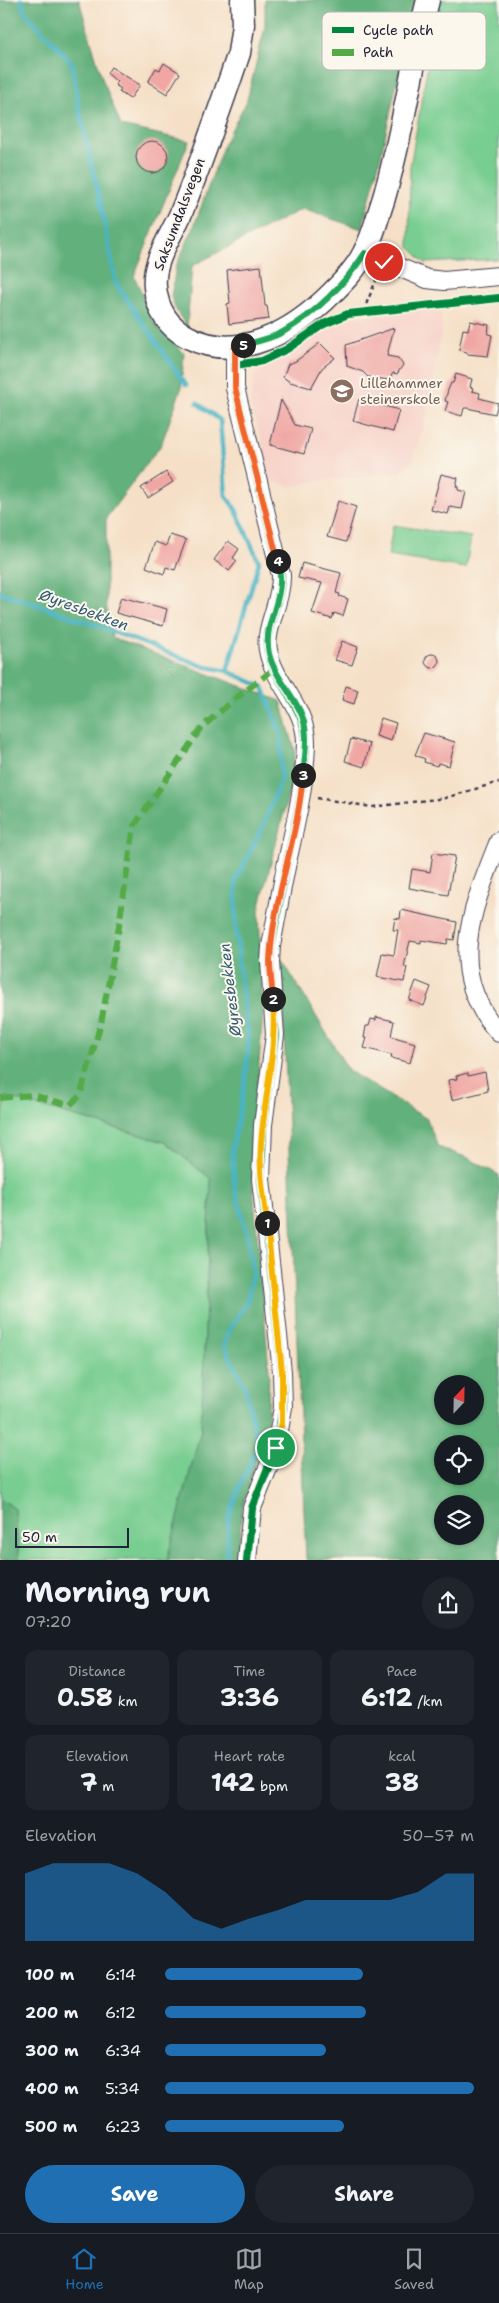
<!DOCTYPE html>
<meta charset="utf-8">
<style>
:root{--surface:#171b24;--page:#20242c;--text:#f1f3f6;--muted:#9ea1a6;--line:#363941;--accent:#1f6fb2}
body{margin:0;font-family:"Shantell Sans",sans-serif;background:var(--page);color:var(--text);height:100vh;display:flex;flex-direction:column;font-size:19px;white-space:nowrap}
*{box-sizing:border-box;margin:0}
p{font-size:16px;color:var(--muted)}
.icon{flex:none;width:28px;height:28px;fill:none;stroke:currentColor;stroke-width:2;stroke-linecap:round;stroke-linejoin:round}
.map{position:relative;height:1560px;overflow:hidden}
.side{display:flex;flex-direction:column;background:var(--surface);flex:1}
.side>*{flex:none}
.needle{width:32px;rotate:22deg}
.buttons{position:absolute;left:434px;top:1375px;display:grid;gap:10px}
.buttons a{display:grid;place-items:center;width:50px;height:50px;border-radius:50%;background:var(--surface);box-shadow:0 1px 4px #0004;font-size:25px}
.scale{position:absolute;left:15px;bottom:12px;width:114px;box-sizing:border-box;padding-left:5px;border:2px solid #22223b;border-top:0;font-size:14px;line-height:18px;white-space:nowrap;color:#22223b;-webkit-text-stroke:4px #fbf7ec;paint-order:stroke}
.pin{position:absolute;display:grid;place-items:center;width:42px;height:42px;color:#fff;margin:-21px;border:2px solid #fff;border-radius:50%;box-shadow:0 1px 5px #0007}
.km{position:absolute;width:25px;height:25px;margin:-12px;border-radius:50%;background:#222;color:#fff;font-size:14px;line-height:25px;text-align:center}
.round{display:grid;place-items:center;flex:none;width:52px;height:52px;border-radius:26px;background:var(--page)}
.head{display:flex;align-items:center;justify-content:space-between;height:85px;padding:0 25px}
h1{font-size:28px;font-weight:700;line-height:38px}
.figures{display:grid;grid-template-columns:repeat(3,1fr);gap:8px;height:85px;padding:5px 25px}
.figures div{display:grid;align-content:center;border-radius:12px;background:var(--page);text-align:center}
.figures b{font-size:25px;font-weight:700}
.figures small{font-size:14px;font-weight:400}
.figures p{font-size:14px}
.chart{height:140px;padding:10px 25px}
.chart p{display:flex;justify-content:space-between}
.chart svg{width:100%;height:90px;margin-top:5px;fill:var(--accent);opacity:.7}
.cta{display:flex;gap:10px;margin-top:auto;padding:10px 25px}
.cta a{flex:1;height:58px;border-radius:30px;background:var(--accent);color:#fff;font-size:20px;font-weight:700;line-height:58px;text-align:center}
.cta a+a{background:var(--page);color:var(--text)}
ul{padding:0 25px;list-style:none;font-size:16px}
li{display:grid;grid-template-columns:80px 60px 1fr;align-items:center;height:38px}
li i{height:12px;border-radius:6px;background:var(--accent)}
.dock{display:flex;justify-content:space-around;align-items:center;height:70px;border-top:1px solid var(--line);background:var(--surface);font-size:14px;color:var(--muted)}
.dock a{display:grid;justify-items:center;gap:2px}
.dock .selected{color:var(--accent)}
.map>svg:first-child{display:block}
</style>
<div class="map">
<svg width="499" height="1561" viewBox="0 0 499 1561">
<rect width="100%" height="100%" fill="#fbf7ec"/>
<filter id="ink" filterUnits="userSpaceOnUse"><feTurbulence type="fractalNoise" baseFrequency=".02" numOctaves="2"/><feDisplacementMap in="SourceGraphic" scale="10" xChannelSelector="R" yChannelSelector="G"/><feConvolveMatrix kernelMatrix="1 2 1 2 8 2 1 2 1" color-interpolation-filters="sRGB"/></filter>
<filter id="wash" filterUnits="userSpaceOnUse"><feTurbulence type="fractalNoise" baseFrequency=".0096" numOctaves="4" result="noise"/><feDisplacementMap in="SourceGraphic" scale="20" xChannelSelector="R" yChannelSelector="G"/><feGaussianBlur stdDeviation="1.12" result="paint"/><feColorMatrix in="noise" values="0 0 0 0 0 0 0 0 0 0 0 0 0 0 0 0 0 1.4 0 .05"/><feComposite in="paint" operator="in"/></filter>
<g filter="url(#wash)">
<rect width="100%" height="100%" fill="#f5e0c7"/>
<path fill="#f7d1c8" d="M429 310 441 313 442 330 426 417 413 460 401 472 309 482 295 487 270 481 262 439 250 406 254 375 321 334 351 318Z"/>
<g fill="#78cd91" stroke="#4d7866">
<path d="M439 0H499V259L425 263 409 247 410 167Z"/>
<path d="M393 525 471 537 466 568 388 556Z"/>
<path d="M5 1097 165 1142 211 1179 201 1430 167 1560H19L15 1509 0 1498V1135Z"/>
</g>
<g fill="#62b07b" stroke="#42695b" fill-rule="evenodd">
<path d="M0 0H79L102 78 121 126 189 141 134 276 157 327 184 353 181 389 161 445 106 518V603L112 638 281 701 295 751 291 785 259 909 263 1013 251 1164 269 1369 268 1418 242 1509 238 1560H167L201 1430 211 1179 165 1142 6 1097 0 1135Z"/>
<path d="M265 0H415L381 155 362 229 302 209 192 266 187 327 177 312 171 297 176 266 193 229 224 144 247 100 265 27Z"/>
<path d="M281 958 349 1071 427 1119 438 1147 468 1158 499 1175V1560H306ZM442 1384H475V1416H442ZM442 1444H475V1476H442ZM442 1504H475V1536H442Z"/>
<path d="M0 1498 15 1509 19 1560H0Z"/>
</g>
<g fill="none" stroke-linecap="round" stroke-linejoin="round">
<g stroke="#48b4c4" stroke-width="4.5">
<path d="M21 0 25 12 72 63 79 109 102 209 116 284 186 385"/>
<path d="M197 403 220 420 226 496 236 510 259 562 227 671"/>
<path d="M0 592 98 626 203 666 227 671 263 687 281 734V779L264 824 236 880V929L241 984 249 1037 245 1082 232 1149 235 1189 247 1235 253 1272 247 1302 229 1330 224 1345 245 1387 258 1446 240 1486 229 1517 226 1561"/>
</g>
</g>
<g id="blocks">
<g fill="#f0a7a4">
<path d="M164 63 180 73 167 94 148 82 156 68 160 70Z"/>
<path d="M111 67 140 85 130 99 119 92 121 89 115 85 117 82 107 73Z"/>
<circle cx="152" cy="157" r="16"/>
<path d="M261 266 265 306H267L269 319 229 324 227 304 230 303 227 270Z"/>
<path d="M470 321 489 325 488 334 492 335 488 356 467 354V352L459 350 463 329 468 330Z"/>
<path d="M394 328 387 356 398 358 403 365 397 374 393 373 389 380 368 377 363 372 347 366 346 345Z"/>
<path d="M320 343 335 358 322 368 311 388 290 382 283 377 288 364 296 361Z"/>
<path d="M456 374 472 379 470 387 473 388 472 391 480 393 479 398 498 403 495 414 467 408H464L462 416 445 411 448 402 445 401 448 390 451 383H453Z"/>
<path d="M359 399 399 410 393 432 353 421Z"/>
<path d="M281 400 295 425 311 429 304 454 270 445Z"/>
<path d="M166 472 173 482 148 498 141 488Z"/>
<path d="M441 474 458 478 456 486 458 487V490L466 492 462 509 450 507 448 514 431 510Z"/>
<path d="M338 501 356 507 346 542 327 537Z"/>
<path d="M170 535 186 540 175 570 166 567 164 574 146 567 155 542 166 546Z"/>
<path d="M228 541 239 549 233 558 237 561 229 571 214 560Z"/>
<path d="M302 563 341 573 336 593 340 594 339 596 348 599 343 616 334 613 332 619 312 613 322 583 298 578Z"/>
<path d="M121 597 167 609 163 626 116 613Z"/>
<path d="M342 641 358 647 352 665 335 660Z"/>
<circle cx="432" cy="661" r="7"/>
<path d="M346 686 358 690 354 704 342 700Z"/>
<path d="M381 718 396 723 391 741 376 736Z"/>
<path d="M424 733 455 742 449 766 438 763 437 766 424 762 425 759 415 755Z"/>
<path d="M351 739 370 744 364 767 345 761Z"/>
<path d="M433 853 455 856 448 895 409 888 412 869 430 872Z"/>
<path d="M401 910 457 922 454 940 448 939 447 944 421 940V943L410 941 404 967H407L404 982 377 977 382 953 394 955 398 930H393L395 918 400 919Z"/>
<path d="M416 981 431 987 424 1006 409 1000Z"/>
<path d="M376 1017 394 1021 391 1036 415 1043 410 1063 391 1058 392 1055 364 1048 367 1038H364L366 1026H369L371 1019 376 1020Z"/>
<path d="M485 1072 488 1091 452 1100 448 1080 457 1079 456 1076 468 1073V1076Z"/>
</g>
</g>
</g>
<g filter="url(#ink)">
<use href="#blocks" fill-opacity="0" stroke="#423e50" stroke-width="1"/>
<g fill="none" stroke-linecap="round" stroke-linejoin="round">
<defs>
<g id="minor">
<path d="M365 253 427 279 444 281 499 276"/>
<path d="M235 347V388L281 575C282 601 264 628 268 650 274 684 307 707 306 744 305 781 297 817 289 853 282 884 277 915 271 946L270 962 275 1035 263 1125 261 1179 282 1372 283 1407 276 1448 252 1508 247 1561"/>
<path d="M499 841C472 909 444 972 499 1033"/>
</g>
<path id="major" d="M242 0 243 25 239 53C221 106 202 160 181 213 172 235 152 261 155 287 157 309 168 327 188 337 240 364 295 330 332 293 344 281 356 269 364 253 373 237 377 218 383 201 403 135 411 67 428 0"/>
</defs>
<use href="#minor" stroke="#423e50" stroke-width="20"/>
<use href="#major" stroke="#423e50" stroke-width="25"/>
<g stroke="#423e50" stroke-width="2.5" stroke-dasharray="4 4" stroke-linecap="butt">
<path d="M365 312 367 302 378 276"/>
<path d="M317 798 372 807 445 798 499 782"/>
</g>
<use href="#minor" stroke="#fff" stroke-width="18"/>
<use href="#major" stroke="#fff" stroke-width="22"/>
<path stroke="#53aa46" stroke-width="6" stroke-dasharray="12 6" stroke-linecap="butt" d="M0 1098 32 1095 70 1105 80 1096 101 1023 118 932 134 826 202 727 235 699 274 669"/>
<defs>
<g id="cycleway">
<path d="M235 347V388L281 575C282 601 264 628 268 650 274 684 307 707 306 744 305 781 297 817 289 853 282 884 277 915 271 946L270 962 275 1035 263 1125 261 1179 282 1372 283 1407 276 1448 252 1508 247 1561"/>
<path d="M235 365 262 361 287 349 324 324 348 314 499 298"/>
</g>
</defs>
<use href="#cycleway" stroke="#fbf7ec" stroke-width="11"/>
<use href="#cycleway" stroke="#00873e" stroke-width="8"/>
</g>
</g>
<g fill="none" stroke-linecap="round" stroke-linejoin="round" filter="url(#ink)">
<defs>
<path id="split-1" d="M267 1223 282 1372V1422L276 1448"/>
<path id="split-2" d="M267 1223C264 1197 259 1171 261 1143 265 1094 277 1048 273 999"/>
<path id="split-3" d="M273 999C272 986 270 973 270 960 273 898 298 838 303 775"/>
<path id="split-4" d="M278 561C287 598 265 617 268 647 270 671 290 690 300 711 310 731 305 754 303 775"/>
<path id="split-5" d="M243 345 235 347V388L278 561"/>
<path id="split-6" d="M243 345C256 342 270 339 283 332 315 314 345 284 365 253L384 262"/>
</defs>
<use href="#split-1" stroke="#fff" stroke-width="10"/>
<use href="#split-2" stroke="#fff" stroke-width="10"/>
<use href="#split-3" stroke="#fff" stroke-width="10"/>
<use href="#split-4" stroke="#fff" stroke-width="10"/>
<use href="#split-5" stroke="#fff" stroke-width="10"/>
<use href="#split-6" stroke="#fff" stroke-width="10"/>
<use href="#split-1" stroke="#f5b400" stroke-width="6"/>
<use href="#split-2" stroke="#f5b400" stroke-width="6"/>
<use href="#split-3" stroke="#f0652b" stroke-width="6"/>
<use href="#split-4" stroke="#22a559" stroke-width="6"/>
<use href="#split-5" stroke="#f0652b" stroke-width="6"/>
<use href="#split-6" stroke="#22a559" stroke-width="6"/>
</g>
<defs>
<symbol id="school-disc" viewBox="-11 -11 22 22"><circle r="9.5" fill="#8d6e63" stroke="#fbf7ec"/><path d="M0-5L7-2L0 1L-7-2ZM-4 1L0 2.5L4 1V4Q0 6-4 4Z" fill="#fff"/></symbol>
</defs>
<g fill-rule="evenodd">
<use href="#school-disc" x="328" y="377" width="28" height="28"/>
</g>
<g text-anchor="middle" stroke-width="4" stroke-linejoin="round" paint-order="stroke">
<g font-size="14" fill="#22223b" stroke="#fbf7ec">
<text transform="translate(179 214) rotate(-69)" y="5">Saksumdalsvegen</text>
</g>
<g font-size="14" fill="#785e54" stroke="#fbf7ec" text-anchor="start">
<text x="360" y="388">Lillehammer<tspan x="360" dy="16">steinerskole</tspan></text>
</g>
<g font-size="15" font-style="italic" fill="#315c72" stroke="#fbf7ec">
<text transform="translate(84 610) rotate(20)" y="5">Øyresbekken</text>
<text transform="translate(230 990) rotate(-97)" y="5">Øyresbekken</text>
</g>
</g>
<rect x="322" y="12" width="164" height="58" rx="8" fill="#fbf7ec" stroke="#bab7b7" stroke-width="1"/>
<rect x="332" y="27" width="22" height="6" fill="#00873e"/>
<rect x="332" y="49" width="22" height="7" fill="#53aa46"/>
<g font-size="14" fill="#22223b">
<text x="363" y="35">Cycle path</text>
<text x="363" y="57">Path</text>
</g>
</svg>
<div class="buttons">
<a><svg class="needle" viewBox="-14 -14 28 28"><path d="M0-13l5 13h-10z" fill="#e53935"/><path d="M0 13l5-13h-10z" fill="#9ea1a6"/></svg></a>
<a><svg class="icon" aria-label="locate" viewBox="0 0 24 24"><circle cx="12" cy="12" r="6"/><path d="M12 2v4M12 18v4M2 12h4M18 12h4"/></svg></a>
<a><svg class="icon" aria-label="layers" viewBox="0 0 24 24"><path d="M12 4l9 5-9 5-9-5zM3 14l9 5 9-5"/></svg></a>
</div>
<div class="scale">50 m</div>
<div class="pin" style="left:276px;top:1448px;background:#1e9e55"><svg class="icon" aria-label="arrive" viewBox="0 0 24 24"><path d="M6 21V4h12l-3 4 3 4H6"/></svg></div>
<div class="pin" style="left:384px;top:262px;background:#d93025"><svg class="icon" aria-label="check" viewBox="0 0 24 24"><path d="M5 12l5 5 9-10"/></svg></div>
<b class="km" style="left:267px;top:1223px">1</b>
<b class="km" style="left:273px;top:999px">2</b>
<b class="km" style="left:303px;top:775px">3</b>
<b class="km" style="left:278px;top:561px">4</b>
<b class="km" style="left:243px;top:345px">5</b>
</div>
<section class="side">
<div class="head"><div><h1>Morning run</h1><p>07:20</p></div><a class="round"><svg class="icon" aria-label="share" viewBox="0 0 24 24"><path d="M12 15V3M7 8l5-5 5 5M5 13v7h14v-7"/></svg></a></div>
<div class="figures">
<div><p>Distance</p><b>0.58<small> km</small></b></div>
<div><p>Time</p><b>3:36</b></div>
<div><p>Pace</p><b>6:12<small> /km</small></b></div>
</div>
<div class="figures">
<div><p>Elevation</p><b>7<small> m</small></b></div>
<div><p>Heart rate</p><b>142<small> bpm</small></b></div>
<div><p>kcal</p><b>38</b></div>
</div>
<div class="chart"><p><span>Elevation</span>50–57 m</p>
<svg viewBox="0 0 160 44" preserveAspectRatio="none"><path d="M0 44V11L10 6L20 6L30 6L40 11L50 20L60 33L70 38L80 33L90 29L100 24L110 24L120 24L130 24L140 20L150 11L160 11V44z"/></svg>
</div>
<ul>
<li><b>100 m</b>6:14<i style="width:64%"></i></li>
<li><b>200 m</b>6:12<i style="width:65%"></i></li>
<li><b>300 m</b>6:34<i style="width:52%"></i></li>
<li><b>400 m</b>5:34<i style="width:100%"></i></li>
<li><b>500 m</b>6:23<i style="width:58%"></i></li>
</ul>
<div class="cta"><a>Save</a><a>Share</a></div>
</section>
<nav class="dock">
<a class="selected"><svg class="icon" aria-label="home" viewBox="0 0 24 24"><path d="M3 11l9-7 9 7M6 9v11h12V9"/></svg>Home</a>
<a><svg class="icon" aria-label="map" viewBox="0 0 24 24"><path d="M3 6l6-2 6 2 6-2v14l-6 2-6-2-6 2zM9 4v14M15 6v14"/></svg>Map</a>
<a><svg class="icon" aria-label="saved" viewBox="0 0 24 24"><path d="M7 4h10v16l-5-4-5 4z"/></svg>Saved</a>
</nav>
